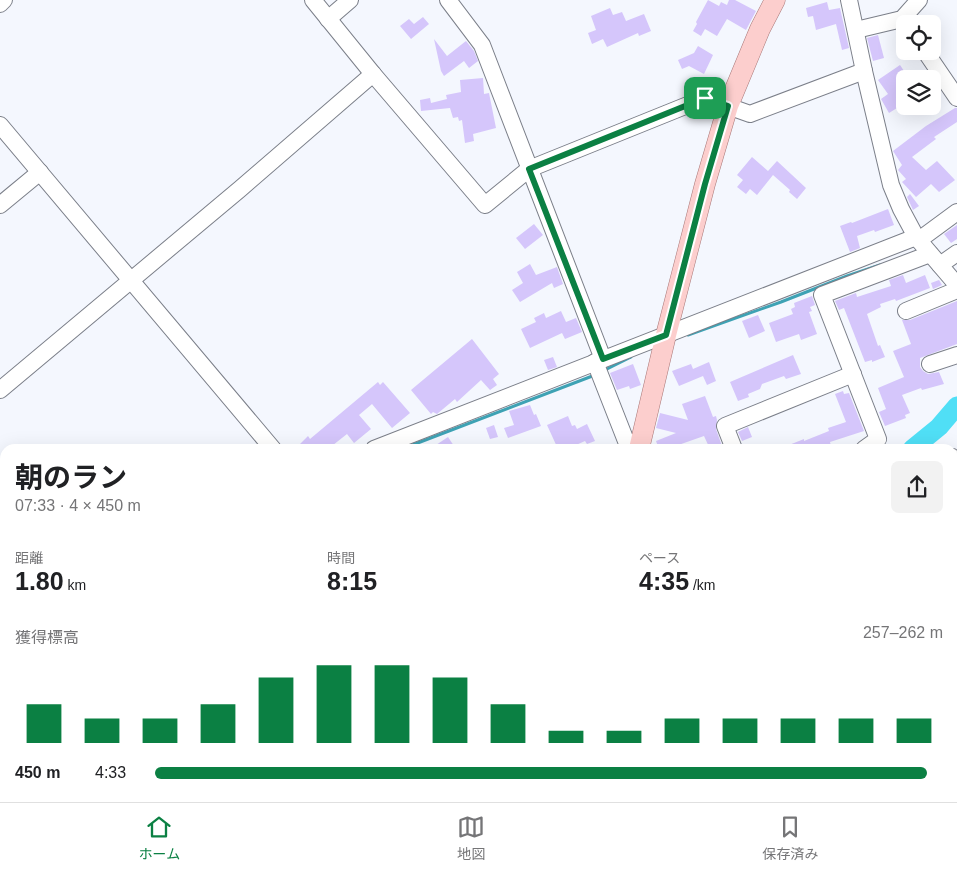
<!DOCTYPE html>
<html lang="ja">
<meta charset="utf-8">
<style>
:root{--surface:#fff;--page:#f2f2f2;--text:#202124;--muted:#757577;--line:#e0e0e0;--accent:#0b8043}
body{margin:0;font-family:Arial,"Noto Sans JP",sans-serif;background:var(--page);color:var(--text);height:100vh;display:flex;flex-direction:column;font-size:19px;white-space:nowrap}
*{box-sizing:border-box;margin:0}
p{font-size:16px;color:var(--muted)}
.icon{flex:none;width:28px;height:28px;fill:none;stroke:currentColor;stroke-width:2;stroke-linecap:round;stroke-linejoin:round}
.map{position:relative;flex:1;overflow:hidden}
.drawer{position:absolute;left:0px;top:444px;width:958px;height:359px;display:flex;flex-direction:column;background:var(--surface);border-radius:15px 15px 0 0;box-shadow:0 5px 20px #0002}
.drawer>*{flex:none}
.controls{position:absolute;left:896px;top:15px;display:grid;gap:10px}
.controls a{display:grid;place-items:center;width:45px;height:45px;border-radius:8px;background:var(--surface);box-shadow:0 5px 20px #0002;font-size:25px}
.pin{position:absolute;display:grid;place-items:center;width:42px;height:42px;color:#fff;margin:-21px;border-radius:10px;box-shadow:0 2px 8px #0006}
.round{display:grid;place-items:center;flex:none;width:52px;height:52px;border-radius:8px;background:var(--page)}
.headline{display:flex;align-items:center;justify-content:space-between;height:85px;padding:0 15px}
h1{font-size:28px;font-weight:700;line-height:38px}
.metrics{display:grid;grid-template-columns:repeat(3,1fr);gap:8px;height:85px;padding:5px 15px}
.metrics div{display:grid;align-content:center}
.metrics b{font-size:25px;font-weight:700}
.metrics small{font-size:14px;font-weight:400}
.metrics p{font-size:14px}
.chart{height:140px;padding:10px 15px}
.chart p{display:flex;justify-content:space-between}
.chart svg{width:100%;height:90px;margin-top:5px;stroke:var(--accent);stroke-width:6}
ul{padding:0 15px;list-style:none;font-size:16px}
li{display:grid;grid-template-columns:80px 60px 1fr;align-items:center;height:38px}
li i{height:12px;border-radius:6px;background:var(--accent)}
.tabs{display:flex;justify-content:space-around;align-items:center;height:70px;border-top:1px solid var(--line);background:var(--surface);font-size:14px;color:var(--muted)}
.tabs a{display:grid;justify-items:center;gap:2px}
.tabs .selected{color:var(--accent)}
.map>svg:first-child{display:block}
</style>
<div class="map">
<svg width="957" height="802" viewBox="0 0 957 802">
<rect width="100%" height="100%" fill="#f4f7fe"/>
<path fill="#f6e7fb" d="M193 798H318L321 802H194Z"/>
<path fill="#a0e4ae" d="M260 798H315L318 802H261Z"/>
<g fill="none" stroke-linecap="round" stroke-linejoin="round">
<g stroke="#3ea2b4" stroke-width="3">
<path d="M688 335 781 302 847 276 880 265"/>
<path d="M603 371 631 357"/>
<path d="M402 449 595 375"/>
<path d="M0 683 5 680"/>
</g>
<g stroke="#50dff6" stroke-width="19">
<path d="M912 449 939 427 957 406"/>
<path d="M619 802 620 798"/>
</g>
</g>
<g fill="#d5c6fb">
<path d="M708 0 719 6 721 2 727 5 729 0H735L756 11 746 30 727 19 717 36 705 29 701 36 693 31 697 24 696 22Z"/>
<path d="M827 2 829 10 840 8 849 48 842 50 836 24 816 30 813 16 808 17 806 8Z"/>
<path d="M610 8 613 15 622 12 626 21 644 14 651 31 639 36 638 33 607 47 603 39 592 44 588 33 596 30 591 16Z"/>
<path d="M423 17 429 24 411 39 400 26 409 19 414 24Z"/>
<path d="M878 35 884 58 873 61 867 38Z"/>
<path d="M434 39 447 56 466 41 474 51 478 61 469 68 464 61 444 76 441 71Z"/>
<path d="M698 46 713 55 704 74 689 66 682 69 678 60 694 53Z"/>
<path d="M900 65 908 77 905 79V103L889 113 881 99 888 94 878 80Z"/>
<path d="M483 78 484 94 489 93 496 128 473 134 474 141 465 143 462 120 459 121 458 117 453 118 450 108 421 111 420 100 430 98 431 103 447 99 446 95 461 92 460 80Z"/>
<path d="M955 108H957V122L934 137 936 139 912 157 926 170 937 161 955 180 939 192 931 184 916 197 902 182 906 179 898 170 902 165 893 151 926 126Z"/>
<path d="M752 157 768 171 777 161 806 188 797 199 789 192 790 190 773 175 757 195 750 189 746 194 737 187 743 180 737 175Z"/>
<path d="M910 194 919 206 913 210 907 197Z"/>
<path d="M888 209 894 225 875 232 874 230 857 236 860 248 850 252 840 226 851 222 852 223Z"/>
<path d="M534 224 543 235 525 249 516 238Z"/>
<path d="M957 225V239L951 243 944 234Z"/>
<path d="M530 264 536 275 557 267 563 284 554 288 552 283 520 302 512 290 523 283 517 272Z"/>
<path d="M903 275 906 283 925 275 930 288 896 301 895 299 880 304 881 307 867 314 878 346 880 345 885 357 872 362V360L865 362 844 308 839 310 835 301 856 293 857 297 891 286 889 280Z"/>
<path d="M939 280 942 285 933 289 931 283Z"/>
<path d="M812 296 815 305 810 307 812 311 809 312 817 334 801 340 799 334 776 342 769 323 793 314 791 309 795 307 794 303Z"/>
<path d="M957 301V344L920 358V367L923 371 928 374 939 372 944 384 922 390 921 388 902 395 910 413 905 415 906 418 885 426 879 412 886 409 878 388 904 377 893 351 911 344 902 320H910Z"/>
<path d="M561 311 566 322 576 318 582 332 565 339 562 333 530 348 521 329 536 322 534 318 544 313 546 318Z"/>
<path d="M758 315 765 331 749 338 742 321Z"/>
<path d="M472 339 499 374 493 379 497 385 490 390 481 380 457 402 455 399 437 414 433 412 431 414 411 390Z"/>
<path d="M793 355 801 374 786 379 784 376 762 384 760 389 748 394 749 397 738 401 730 382Z"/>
<path d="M553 357 557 367 548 370 544 360Z"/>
<path d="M709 362 716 381 707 385 703 376 679 386 672 371 691 364 693 369Z"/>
<path d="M633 364 641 385 630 389 629 386 617 390 610 373Z"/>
<path d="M378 382 380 385 383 382 410 413 392 428 372 404 359 415 371 429 354 443 347 434 328 449H295L308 436 310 439Z"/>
<path d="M843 391 844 394 849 393 864 431 830 442 831 446 824 449H779L804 439V441L829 431 828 428 846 422 835 394Z"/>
<path d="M705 396 713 417 716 416 717 420 716 429 723 449H710L704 436 667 449H659L656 441 676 433 656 428 660 413 688 420 682 404Z"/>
<path d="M530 405 534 415 536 414 541 426 508 438 504 428 514 425 509 411Z"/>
<path d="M568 416 572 426 575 425 577 429 587 424 595 441 587 444 585 441 567 449H558L547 425Z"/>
<path d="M494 425 498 437 490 439 486 428Z"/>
<path d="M748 427 752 437 742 441 738 432Z"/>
<path d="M448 437 456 449H430Z"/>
</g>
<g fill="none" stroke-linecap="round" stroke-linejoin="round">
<defs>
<g id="minor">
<path d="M313 0 373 74 485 205 529 169 705 98 750 114 864 71"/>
<path d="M448 0 482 45 603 359"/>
<path d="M849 0 864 71 891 185 901 209 916 237 957 285"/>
<path d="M0 4 4 0"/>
<path d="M328 19 350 0"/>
<path d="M856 30 902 19 919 0"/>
<path d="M925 51 957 98"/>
<path d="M0 125 273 449"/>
<path d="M0 205 40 172"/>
<path d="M919 240 957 212"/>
<path d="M940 265 957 253"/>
<path d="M906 311 957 290"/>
<path d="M595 362 626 441 641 444"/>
<path d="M930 364 957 355"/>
<path d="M0 390 240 189 373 74"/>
<path d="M374 449 916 237"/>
<path d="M734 449 725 426 853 374"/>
<path d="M864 449 878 439 822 295 930 254"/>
<path d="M952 457 957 464"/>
<path d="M0 541 5 547"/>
<path d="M952 562 957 560"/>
<path d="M952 646 957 644"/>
<path d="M0 669 5 666"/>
<path d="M952 731 957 743"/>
<path d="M191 798 192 802"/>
<path d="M813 798 816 802"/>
<path d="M48 802 71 798"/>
<path d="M523 802 531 798"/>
<path d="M680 802 687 798"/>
<path d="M837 802 845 798"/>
</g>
<g id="major">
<path d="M639 449 666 335 705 184 728 106 760 29 775 0"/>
<path d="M404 802 409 798"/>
</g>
</defs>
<use href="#minor" stroke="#7b7f89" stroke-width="18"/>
<use href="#major" stroke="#a97878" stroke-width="21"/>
<use href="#minor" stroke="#fff" stroke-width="16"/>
<use href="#major" stroke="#fccecd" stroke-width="20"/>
</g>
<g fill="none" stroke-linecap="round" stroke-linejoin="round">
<defs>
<path id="route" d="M705 98 728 106 705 184 666 335 603 359 529 169Z"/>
</defs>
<use href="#route" stroke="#fff" stroke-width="10"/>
<use href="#route" stroke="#0b8043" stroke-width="6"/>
</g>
</svg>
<div class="controls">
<a><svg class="icon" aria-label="locate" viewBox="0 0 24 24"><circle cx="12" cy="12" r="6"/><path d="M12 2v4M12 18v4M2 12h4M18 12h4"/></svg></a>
<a><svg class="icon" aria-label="layers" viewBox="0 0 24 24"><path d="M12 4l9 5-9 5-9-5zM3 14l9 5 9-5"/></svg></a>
</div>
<div class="pin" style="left:705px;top:98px;background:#1e9e55"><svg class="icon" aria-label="arrive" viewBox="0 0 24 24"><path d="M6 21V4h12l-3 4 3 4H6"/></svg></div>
<section class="drawer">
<div class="headline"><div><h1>朝のラン</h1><p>07:33 · 4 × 450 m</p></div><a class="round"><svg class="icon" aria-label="share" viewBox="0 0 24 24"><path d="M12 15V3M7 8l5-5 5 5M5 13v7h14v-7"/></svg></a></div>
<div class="metrics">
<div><p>距離</p><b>1.80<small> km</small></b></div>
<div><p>時間</p><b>8:15</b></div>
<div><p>ペース</p><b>4:35<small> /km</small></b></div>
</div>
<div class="chart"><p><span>獲得標高</span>257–262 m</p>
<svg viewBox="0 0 160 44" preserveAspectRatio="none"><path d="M5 44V25M15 44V32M25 44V32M35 44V25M45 44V12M55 44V6M65 44V6M75 44V12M85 44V25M95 44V38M105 44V38M115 44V32M125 44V32M135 44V32M145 44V32M155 44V32"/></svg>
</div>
<ul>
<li><b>450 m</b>4:33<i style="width:98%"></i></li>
</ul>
</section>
</div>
<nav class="tabs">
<a class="selected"><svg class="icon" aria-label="home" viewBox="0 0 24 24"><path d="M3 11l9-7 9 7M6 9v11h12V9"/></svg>ホーム</a>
<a><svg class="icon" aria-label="map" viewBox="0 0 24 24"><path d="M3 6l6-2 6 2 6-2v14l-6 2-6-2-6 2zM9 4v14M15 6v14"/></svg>地図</a>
<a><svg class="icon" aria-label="saved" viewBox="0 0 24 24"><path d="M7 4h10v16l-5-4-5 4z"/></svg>保存済み</a>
</nav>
